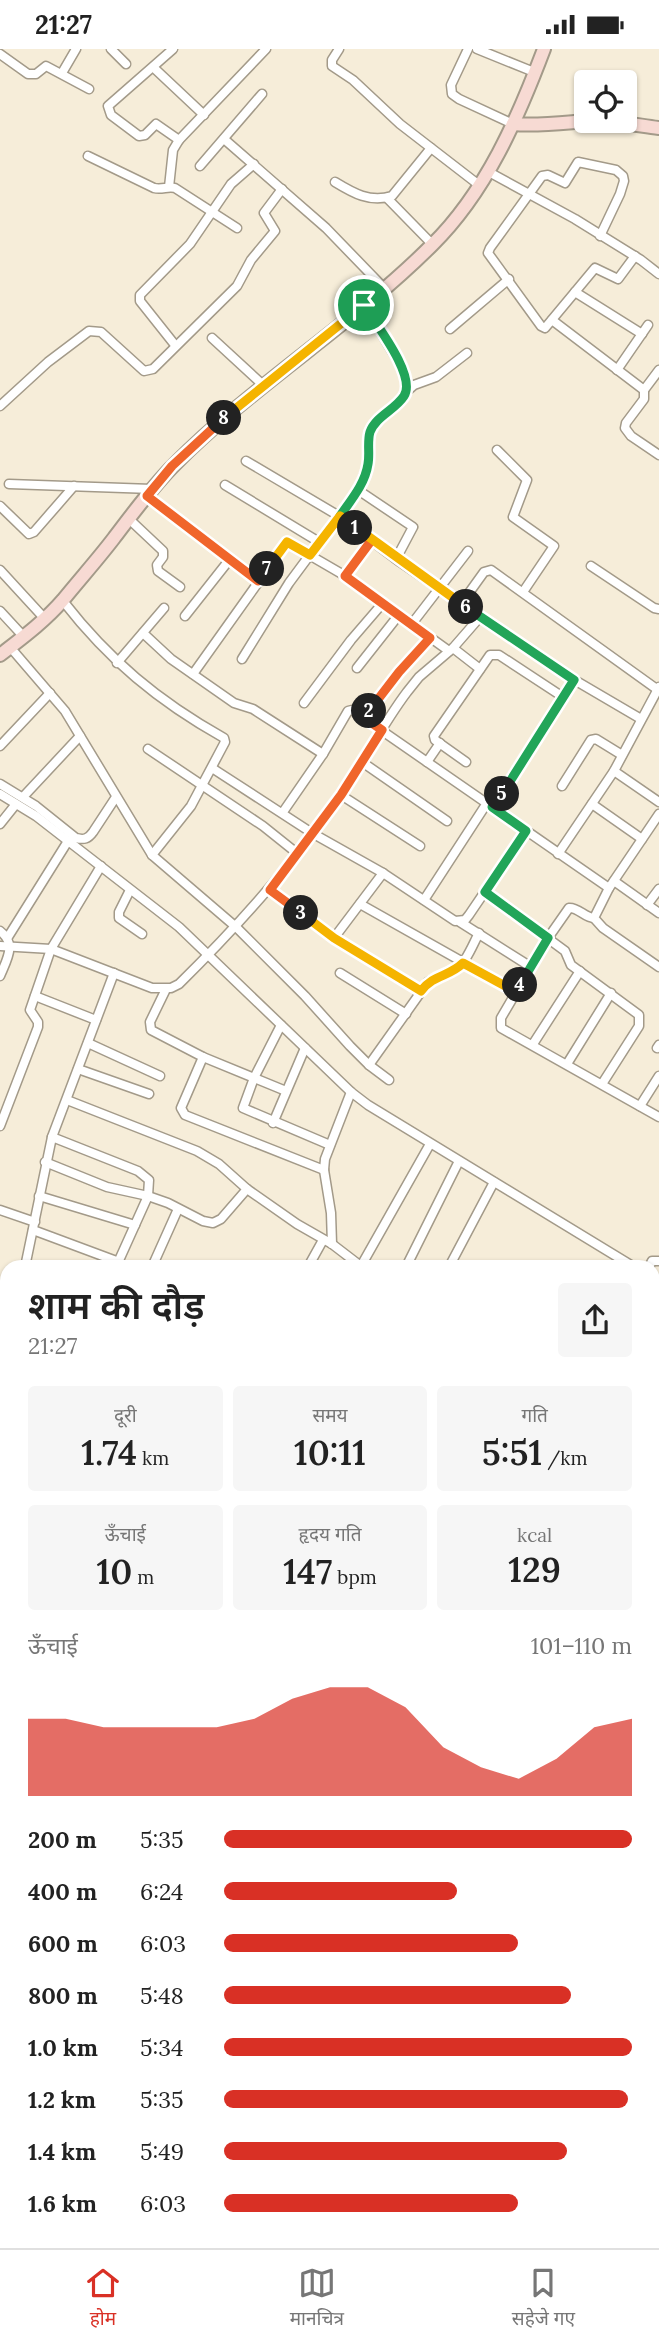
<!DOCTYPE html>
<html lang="hi">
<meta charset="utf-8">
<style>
:root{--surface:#fff;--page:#f6f6f6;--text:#222;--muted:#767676;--line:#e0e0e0;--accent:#d93025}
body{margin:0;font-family:Lora,"Noto Sans Devanagari",serif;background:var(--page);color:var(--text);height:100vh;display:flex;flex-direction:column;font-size:26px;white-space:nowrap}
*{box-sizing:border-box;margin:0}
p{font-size:23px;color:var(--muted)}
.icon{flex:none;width:38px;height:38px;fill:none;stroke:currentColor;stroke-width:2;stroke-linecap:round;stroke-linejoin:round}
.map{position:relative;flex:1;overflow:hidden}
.side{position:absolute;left:0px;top:1211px;width:660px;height:989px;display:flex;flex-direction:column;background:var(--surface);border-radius:21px 21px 0 0;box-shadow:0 2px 5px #0004}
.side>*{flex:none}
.controls{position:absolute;left:574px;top:21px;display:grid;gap:14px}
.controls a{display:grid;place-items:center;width:63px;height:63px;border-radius:7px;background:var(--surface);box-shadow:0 2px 5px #0004;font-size:35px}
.pin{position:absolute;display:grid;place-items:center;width:60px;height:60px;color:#fff;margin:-30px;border:4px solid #fff;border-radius:50%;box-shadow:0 2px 7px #0007}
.km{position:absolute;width:35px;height:35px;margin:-18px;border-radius:50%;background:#222;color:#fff;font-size:19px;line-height:35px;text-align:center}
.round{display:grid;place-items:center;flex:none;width:74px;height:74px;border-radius:7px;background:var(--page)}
.summary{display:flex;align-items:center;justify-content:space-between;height:119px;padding:0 28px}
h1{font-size:38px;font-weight:600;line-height:52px}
.figures{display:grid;grid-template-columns:repeat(3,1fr);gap:10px;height:119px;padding:7px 28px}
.figures div{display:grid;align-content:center;border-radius:7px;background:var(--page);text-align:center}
.figures b{font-size:35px;font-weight:600}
.figures small{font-size:19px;font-weight:400}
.figures p{font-size:19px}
.chart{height:196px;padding:14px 28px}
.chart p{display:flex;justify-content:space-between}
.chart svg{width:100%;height:126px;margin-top:7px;fill:var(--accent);opacity:.7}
ul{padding:0 28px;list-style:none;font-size:23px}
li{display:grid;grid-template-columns:112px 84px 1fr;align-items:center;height:52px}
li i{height:18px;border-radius:9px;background:var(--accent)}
.status{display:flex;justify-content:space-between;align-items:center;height:49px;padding:0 35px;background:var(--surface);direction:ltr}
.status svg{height:19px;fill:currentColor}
.dock{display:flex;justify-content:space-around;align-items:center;height:98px;border-top:2px solid var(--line);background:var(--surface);font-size:19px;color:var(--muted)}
.dock a{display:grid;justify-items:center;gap:4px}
.dock .selected{color:var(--accent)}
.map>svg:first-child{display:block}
</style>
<div class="status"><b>21:27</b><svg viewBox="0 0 49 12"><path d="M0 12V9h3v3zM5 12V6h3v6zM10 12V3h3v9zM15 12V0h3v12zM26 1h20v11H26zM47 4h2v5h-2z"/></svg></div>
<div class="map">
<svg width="659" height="2199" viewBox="0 0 659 2199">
<rect width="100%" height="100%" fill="#f6edd9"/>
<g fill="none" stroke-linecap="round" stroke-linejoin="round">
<defs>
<g id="street">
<path d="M111 0 126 15"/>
<path d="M173 0 108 57 111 66 139 87 145 86 156 75 179 91"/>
<path d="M339 0 332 11V17L353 31 400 75 479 136"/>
<path d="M468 0 451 36 452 45 459 50 513 75"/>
<path d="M477 0 534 23"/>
<path d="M0 5 28 25H36L46 17 89 40"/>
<path d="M154 19 204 66"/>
<path d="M62 24 76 0"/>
<path d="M224 90 326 179 385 240"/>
<path d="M88 107 154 139C162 141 168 137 175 139L237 179"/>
<path d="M200 117 262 45"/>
<path d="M487 122 575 170 641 211 659 225"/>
<path d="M335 133C353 144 370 154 392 147L431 99"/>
<path d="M169 138 173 101 179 91 266 0"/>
<path d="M387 149 433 196"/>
<path d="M600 187 620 145 624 132 623 127 616 121 578 113 565 134 548 126 542 127 490 199 488 204 541 277 545 279 595 219 618 230 635 207"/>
<path d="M575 243 642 285"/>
<path d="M552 271 644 341V350L626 374 625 379 631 387 659 406"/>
<path d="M450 280 509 230"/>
<path d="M212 289 263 336"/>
<path d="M175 296 140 252V246L190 195 231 135 254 115"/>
<path d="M617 321 648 276"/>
<path d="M644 341 659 321"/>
<path d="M406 343 414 336 436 328 467 304"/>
<path d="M0 357 48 313 89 282 101 283 144 322 153 320 237 237 251 211 275 182 264 164 282 140"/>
<path d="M497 401 527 431 513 468 554 497 523 543"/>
<path d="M246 412 339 467 400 513 566 626 641 670"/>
<path d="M9 435 152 440"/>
<path d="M225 436 319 493"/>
<path d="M358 441 413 478 396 510"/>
<path d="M147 447 258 532"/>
<path d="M0 457 29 485 34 483 74 437"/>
<path d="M129 470 163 502V508L157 516 158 522 180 538"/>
<path d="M591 517 654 559 659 560"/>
<path d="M0 521 45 570"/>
<path d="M345 527 371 492"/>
<path d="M63 552C109 611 158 652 224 689L225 693 191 757 152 806"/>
<path d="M461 555 484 523 491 521 658 641"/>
<path d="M0 562 24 588"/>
<path d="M185 567 230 510"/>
<path d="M411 576 468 502"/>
<path d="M143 584 171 610 234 654 253 660 323 705"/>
<path d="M10 598 65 662 152 806 236 878 305 947 350 997 369 1016 389 1031"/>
<path d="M453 599 480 620"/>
<path d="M242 610 289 534 358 441 368 416 370 383 375 375 403 349 406 343 407 333 404 322 364 256"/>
<path d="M117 614 164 559"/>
<path d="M357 619 398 567"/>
<path d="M193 625 287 493 342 525 449 602"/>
<path d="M304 654 351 591 382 555"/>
<path d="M363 668 399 623 430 589"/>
<path d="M0 697 50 644"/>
<path d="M148 700 263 777 298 805"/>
<path d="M362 713 447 772"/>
<path d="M427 713 440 694"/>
<path d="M466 713 435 691 434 687 490 606H499L563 648"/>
<path d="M212 719 312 784 383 824 455 872 465 871 469 866 526 782"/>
<path d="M614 722 659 753"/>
<path d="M0 735 36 757 76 789C84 791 88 790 93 783L116 748"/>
<path d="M562 737 591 691 596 690 622 706"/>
<path d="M0 745 36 767 179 878 351 1043 368 1056 634 1218"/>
<path d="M341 746 420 797"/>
<path d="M23 748 80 687"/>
<path d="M592 755 642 790"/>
<path d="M492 758 574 631"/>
<path d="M283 763 323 705 348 662 352 661 609 839"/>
<path d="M659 765 609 839 594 869 603 879 659 918"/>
<path d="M0 775 16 755"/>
<path d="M558 805 614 722 659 638"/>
<path d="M614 832 659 864"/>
<path d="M130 841 119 863V869L142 885"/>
<path d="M270 841 334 889 421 942"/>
<path d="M485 843 565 902 571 916 639 966V977L602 1035"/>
<path d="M424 851 487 754"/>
<path d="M360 855 516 943"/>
<path d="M647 856 659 840"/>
<path d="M594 869C585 869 578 858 569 859L548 889 501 969V979L659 1068"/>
<path d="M460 873 531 918"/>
<path d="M0 882C17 895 7 910 0 927"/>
<path d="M8 888 68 792"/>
<path d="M334 889 383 824"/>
<path d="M0 897 51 900 152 939H171L179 935C238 877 293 816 340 747 364 713 382 676 407 643L419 628 453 599 480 568"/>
<path d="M340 924 406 965"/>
<path d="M166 940 150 973 151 981 203 1008 286 1042"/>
<path d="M35 947 96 971"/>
<path d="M281 976 254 1029 243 1059 330 1096"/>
<path d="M88 994 160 1027"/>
<path d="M533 995 580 922"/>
<path d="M657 999 659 996"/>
<path d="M203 1008 181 1059 185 1066 324 1121"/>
<path d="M567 1015 611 944"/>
<path d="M369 1016 428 933C436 927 444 926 453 922 466 915 472 897 479 884"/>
<path d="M78 1020 149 1045"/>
<path d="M67 1051 197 1102 219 1115 247 1140 297 1175 332 1195 362 1218"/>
<path d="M640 1057 659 1027"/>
<path d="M273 1074 305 999"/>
<path d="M0 1077 38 978V973L30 961 51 900 101 817"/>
<path d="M52 1088 138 1122 149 1131 148 1147 116 1218"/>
<path d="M45 1113 107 1138 148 1147 168 1154 203 1172 213 1174 221 1170 247 1140"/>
<path d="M39 1147 135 1176"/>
<path d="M0 1161 35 1173"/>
<path d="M33 1181 119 1213"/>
<path d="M332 1195 331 1164 324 1121 325 1110 351 1043"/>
<path d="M361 1217 430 1095"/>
<path d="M25 1218 52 1088 114 924"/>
<path d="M152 1218 178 1160"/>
<path d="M308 1218 323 1191"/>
<path d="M406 1218 459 1112"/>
<path d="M449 1218 494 1133"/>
<path d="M649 1218 652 1212H659"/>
<path d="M0 1340 7 1302"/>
<path d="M653 1373 659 1380"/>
<path d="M653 1458 659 1456"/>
<path d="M653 1548 659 1539"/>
<path d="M653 1580 659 1585"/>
<path d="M653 1615 659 1619"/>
<path d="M653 1660 659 1651"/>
<path d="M653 1741 659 1731"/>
<path d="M653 1837 659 1828"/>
<path d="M0 1886 7 1876"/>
<path d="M653 1904 659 1909"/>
<path d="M0 2060 4 2062"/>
<path d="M0 2184 7 2187"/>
<path d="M20 2193 32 2197 40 2193"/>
<path d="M484 2193 490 2199"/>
<path d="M75 2199 79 2193"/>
</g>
<g id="secondary">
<path d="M513 75C538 77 561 74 586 72 611 71 635 76 659 79"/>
<path d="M0 606C22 589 45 572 63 551 80 530 98 510 114 489 133 464 152 438 174 416 254 335 352 276 432 196 486 143 518 69 544 0"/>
<path d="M0 1801 7 1807"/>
<path d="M561 2193 580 2199"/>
</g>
</defs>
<use href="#street" stroke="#a39a89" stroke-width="11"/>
<use href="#secondary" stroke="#a39a89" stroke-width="16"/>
<use href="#street" stroke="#fff" stroke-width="8"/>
<use href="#secondary" stroke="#f7dad3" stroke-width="12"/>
</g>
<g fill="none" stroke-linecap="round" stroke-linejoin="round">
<defs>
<path id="split-1" d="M355 479 340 467C351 451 365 435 368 415 370 405 367 393 370 383 376 367 395 361 404 347 417 327 375 274 364 256"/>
<path id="split-2" d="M355 479 371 492 345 527 430 589 399 623 369 662"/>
<path id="split-3" d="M301 864 270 841 341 746 382 681 363 668 369 662"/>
<path id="split-4" d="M301 864 334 889 421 942C434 925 449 928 463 914L516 943 520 936"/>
<path id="split-5" d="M502 745 492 758 526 782 485 843 548 889 520 936"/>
<path id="split-6" d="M466 558 574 631 502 745"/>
<path id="split-7" d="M267 520 287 493 310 506 340 467 466 558"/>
<path id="split-8" d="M224 369 172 417 147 447 258 532 267 520"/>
<path id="split-9" d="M224 369 364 256"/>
</defs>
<use href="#split-1" stroke="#fff" stroke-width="14"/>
<use href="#split-2" stroke="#fff" stroke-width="14"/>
<use href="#split-3" stroke="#fff" stroke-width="14"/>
<use href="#split-4" stroke="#fff" stroke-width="14"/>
<use href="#split-5" stroke="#fff" stroke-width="14"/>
<use href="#split-6" stroke="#fff" stroke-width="14"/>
<use href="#split-7" stroke="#fff" stroke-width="14"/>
<use href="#split-8" stroke="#fff" stroke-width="14"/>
<use href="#split-9" stroke="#fff" stroke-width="14"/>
<use href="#split-1" stroke="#22a559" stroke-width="9"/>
<use href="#split-2" stroke="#f0652b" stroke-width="9"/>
<use href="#split-3" stroke="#f0652b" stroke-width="9"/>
<use href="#split-4" stroke="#f5b400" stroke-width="9"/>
<use href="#split-5" stroke="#22a559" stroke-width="9"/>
<use href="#split-6" stroke="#22a559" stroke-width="9"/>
<use href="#split-7" stroke="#f5b400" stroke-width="9"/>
<use href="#split-8" stroke="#f0652b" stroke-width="9"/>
<use href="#split-9" stroke="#f5b400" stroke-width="9"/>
</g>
</svg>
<div class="controls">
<a><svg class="icon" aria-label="locate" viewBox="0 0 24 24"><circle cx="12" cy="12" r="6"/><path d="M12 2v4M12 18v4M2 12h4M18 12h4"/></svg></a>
</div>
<div class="pin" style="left:364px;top:256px;background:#1e9e55"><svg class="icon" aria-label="arrive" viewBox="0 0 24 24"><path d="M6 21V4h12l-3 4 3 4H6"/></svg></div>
<b class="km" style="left:355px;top:479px">1</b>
<b class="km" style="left:369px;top:662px">2</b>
<b class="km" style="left:301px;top:864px">3</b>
<b class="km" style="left:520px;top:936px">4</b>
<b class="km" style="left:502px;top:745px">5</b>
<b class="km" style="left:466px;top:558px">6</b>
<b class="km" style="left:267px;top:520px">7</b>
<b class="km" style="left:224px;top:369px">8</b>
<section class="side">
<div class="summary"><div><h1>शाम की दौड़</h1><p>21:27</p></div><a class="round"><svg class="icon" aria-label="share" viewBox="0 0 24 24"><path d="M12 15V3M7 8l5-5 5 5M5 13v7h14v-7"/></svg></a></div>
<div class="figures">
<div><p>दूरी</p><b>1.74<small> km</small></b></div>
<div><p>समय</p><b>10:11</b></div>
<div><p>गति</p><b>5:51<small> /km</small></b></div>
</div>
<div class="figures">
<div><p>ऊँचाई</p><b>10<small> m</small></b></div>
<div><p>हृदय गति</p><b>147<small> bpm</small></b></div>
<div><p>kcal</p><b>129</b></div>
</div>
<div class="chart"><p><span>ऊँचाई</span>101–110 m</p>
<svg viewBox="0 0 160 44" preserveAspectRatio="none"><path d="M0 44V17L10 17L20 20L30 20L40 20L50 20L60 17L70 10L80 6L90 6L100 13L110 27L120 34L130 38L140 31L150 20L160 17V44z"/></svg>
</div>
<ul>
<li><b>200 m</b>5:35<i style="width:100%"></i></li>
<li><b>400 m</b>6:24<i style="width:57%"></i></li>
<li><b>600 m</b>6:03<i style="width:72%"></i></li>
<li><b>800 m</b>5:48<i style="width:85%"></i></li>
<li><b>1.0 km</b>5:34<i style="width:100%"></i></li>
<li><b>1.2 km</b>5:35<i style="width:99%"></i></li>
<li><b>1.4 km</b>5:49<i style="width:84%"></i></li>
<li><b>1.6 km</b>6:03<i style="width:72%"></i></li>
</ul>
</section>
</div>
<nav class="dock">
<a class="selected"><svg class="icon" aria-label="home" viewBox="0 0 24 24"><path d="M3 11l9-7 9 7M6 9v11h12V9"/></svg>होम</a>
<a><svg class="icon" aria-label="map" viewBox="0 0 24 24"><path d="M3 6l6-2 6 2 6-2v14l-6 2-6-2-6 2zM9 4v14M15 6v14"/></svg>मानचित्र</a>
<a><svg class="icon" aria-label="saved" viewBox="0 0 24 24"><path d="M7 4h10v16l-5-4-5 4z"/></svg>सहेजे गए</a>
</nav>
